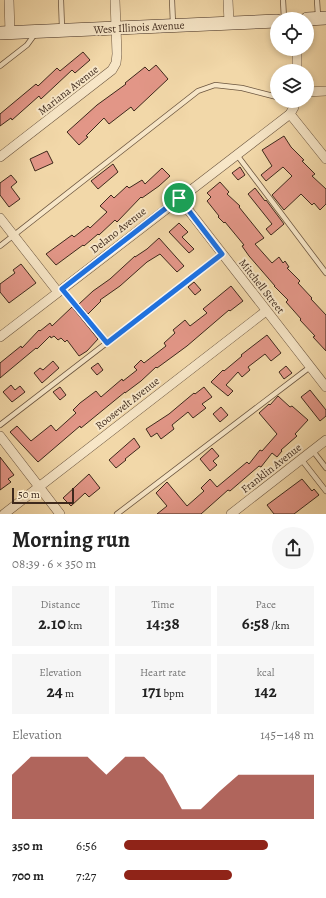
<!DOCTYPE html>
<meta charset="utf-8">
<style>
:root{--surface:#fff;--page:#f6f6f6;--text:#222;--muted:#767676;--accent:#8f2418}
body{margin:0;font-family:Alegreya,serif;background:var(--page);color:var(--text);height:100vh;display:flex;flex-direction:column;font-size:15px;white-space:nowrap}
*{box-sizing:border-box;margin:0}
p{font-size:13px;color:var(--muted)}
.icon{flex:none;width:22px;height:22px;fill:none;stroke:currentColor;stroke-width:2;stroke-linecap:round;stroke-linejoin:round}
.map{position:relative;height:514px;overflow:hidden}
.side{display:flex;flex-direction:column;background:var(--surface);flex:1}
.side>*{flex:none}
.fabs{position:absolute;left:270px;top:12px;display:grid;gap:8px}
.fabs a{display:grid;place-items:center;width:44px;height:44px;border-radius:50%;background:var(--surface);box-shadow:0 2px 6px #0003;font-size:20px}
.scale{position:absolute;left:12px;bottom:10px;width:62px;box-sizing:border-box;padding-left:4px;border:2px solid #3e291c;border-top:0;font-size:11px;line-height:14px;white-space:nowrap;color:#3e291c;-webkit-text-stroke:3px #f7e6c7;paint-order:stroke}
.pin{position:absolute;display:grid;place-items:center;width:34px;height:34px;color:#fff;margin:-17px;border:2px solid #fff;border-radius:50%;box-shadow:0 1px 4px #0007}
.round{display:grid;place-items:center;flex:none;width:42px;height:42px;border-radius:21px;background:var(--page)}
.headline{display:flex;align-items:center;justify-content:space-between;height:68px;padding:0 12px}
h1{font-size:22px;font-weight:600;line-height:30px}
.figures{display:grid;grid-template-columns:repeat(3,1fr);gap:6px;height:68px;padding:4px 12px}
.figures div{display:grid;align-content:center;border-radius:0px;background:var(--page);text-align:center}
.figures b{font-size:17px;font-weight:600}
.figures small{font-size:11px;font-weight:400}
.figures p{font-size:11px}
.chart{height:112px;padding:8px 12px}
.chart p{display:flex;justify-content:space-between}
.chart svg{width:100%;height:72px;margin-top:4px;fill:var(--accent);opacity:.7}
ul{padding:0 12px;list-style:none;font-size:13px}
li{display:grid;grid-template-columns:64px 48px 1fr;align-items:center;height:30px}
li i{height:10px;border-radius:5px;background:var(--accent)}
.map>svg:first-child{display:block}
</style>
<div class="map">
<svg width="326" height="514" viewBox="0 0 326 514">
<rect width="100%" height="100%" fill="#f2d8a9"/>
<filter id="stains"><feTurbulence type="fractalNoise" baseFrequency=".005" numOctaves="4"/><feColorMatrix values="0 0 0 0 .2 0 0 0 0 .09 0 0 0 0 .02 0 0 0 .5 -.17"/></filter>
<radialGradient id="worn" r=".72"><stop offset=".6" stop-color="#630" stop-opacity="0"/><stop offset="1" stop-color="#630" stop-opacity=".3"/></radialGradient>
<g fill="#e29687" stroke="#3e291c">
<path d="M83 52 90 60 75 73 72 70 41 99 39 96 12 120 11 118 0 126V114L36 84 38 86 57 68 60 71Z"/>
<path d="M156 65 168 79 134 111 131 107 109 124 104 118 86 136 88 137 79 145 67 132 97 105 126 84 125 83 145 67 149 71Z"/>
<path d="M284 136 291 147 304 160 302 161 315 174 312 176 326 189V204L320 210 314 203 312 205 301 194 284 210 272 195 292 176 283 167 266 181 261 175 272 166 262 150Z"/>
<path d="M47 151 53 163 35 171 30 159Z"/>
<path d="M113 164 118 172 98 189 91 181Z"/>
<path d="M240 167 245 175 238 180 232 173Z"/>
<path d="M162 168 170 176 159 186 142 198 141 197 117 222 115 220 99 235 98 234 84 246 83 245 56 265 46 254 72 235 74 237 88 226 90 228 107 212 100 206 111 195 114 198 127 186 129 188 142 180 145 184Z"/>
<path d="M11 175 17 182 11 187 20 199 9 207 0 195V183Z"/>
<path d="M220 182 229 192 227 194 240 206 239 207 264 238 255 244 272 263 279 257 283 263 285 261 289 267 287 268 300 281 298 283 312 298 311 299 326 315V351L313 337 315 336 300 320 301 319 286 302 288 300 274 286H275L249 256 242 246 244 245 225 222 224 223 218 217 219 216 207 201 211 197 207 193Z"/>
<path d="M255 188 265 201 266 200 284 224 271 235 266 229 272 224 248 194Z"/>
<path d="M179 223 188 232 182 237 194 249 189 253 169 232Z"/>
<path d="M159 238 184 266 177 272 160 254 147 262 120 286 100 300 101 301 88 314 79 304 93 291 110 279 135 256V257L147 249Z"/>
<path d="M21 264 36 283 9 303 0 292V284L15 273 13 270Z"/>
<path d="M194 282 201 290 195 295 188 287Z"/>
<path d="M231 286 243 301 230 311 229 310 187 346 157 368 156 367 141 381 125 393V392L81 428 80 426 38 462 10 432 17 426 31 441 51 425 56 431 76 413 73 410 80 403 96 391 101 397 122 379 123 381 137 370 134 367 141 360 144 363 166 346 164 343 175 333 173 330 185 320 190 326 207 313 203 309Z"/>
<path d="M72 307 98 339 87 351 79 356 67 340 65 342 61 338 58 340 54 336 51 338 50 336 37 349 36 348 0 378V363L21 346 22 348 39 330 40 331 50 323 52 326Z"/>
<path d="M267 335 281 353 271 361 265 354 248 367 250 370 242 377 238 372 226 385 233 391 228 396 211 382 223 370 224 371 242 356 241 355Z"/>
<path d="M53 361 59 368 42 383 34 373 40 368 43 370Z"/>
<path d="M98 363 103 370 97 375 91 368Z"/>
<path d="M286 366 292 373 284 379 279 372Z"/>
<path d="M11 385 15 390 20 386 25 392 12 402 3 392Z"/>
<path d="M60 387 66 395 60 400 53 392Z"/>
<path d="M204 387 212 397 202 404 206 408 193 418 188 412 172 425 174 429 161 439 157 433 151 437 146 429 169 414 194 393 195 394Z"/>
<path d="M310 390 326 410V416L320 421 301 397Z"/>
<path d="M278 396 290 407 292 406 308 420 295 434 297 436 281 450 282 451 277 457 272 453 261 467 259 466 230 491 228 490 201 514H157L167 506 156 493 167 482 187 506 204 491 201 488 210 479 217 487 247 462 249 464 260 450 262 451 277 434 259 413 269 404 270 405Z"/>
<path d="M221 407 228 415 220 422 213 414Z"/>
<path d="M134 438 140 447 125 459 126 460 116 468 109 460Z"/>
<path d="M212 448 219 456 213 461 217 465 210 471 200 459Z"/>
<path d="M0 457 14 475 8 479 11 482 0 490Z"/>
<path d="M89 474 100 488 89 497 85 493 71 506 63 498Z"/>
<path d="M302 479 312 491 314 489 319 495 294 514H274L267 505Z"/>
</g>
<g fill="none" stroke-linecap="round" stroke-linejoin="round">
<defs>
<g id="service">
<path d="M61 0 62 28"/>
<path d="M172 0 173 24"/>
<path d="M283 0 284 19"/>
<path d="M317 0 318 16"/>
<path d="M0 66 27 45 35 34"/>
<path d="M237 155 326 273"/>
<path d="M0 246 198 91 215 85 242 88 277 97"/>
<path d="M62 289 107 343"/>
<path d="M0 425 222 254"/>
<path d="M313 451 326 468"/>
<path d="M301 459 326 491"/>
<path d="M117 514 310 367"/>
</g>
<g id="minor">
<path d="M9 0 10 33"/>
<path d="M228 0 229 23"/>
<path d="M297 71V49"/>
<path d="M307 92 326 91"/>
<path d="M295 101 294 107 290 114 326 159"/>
<path d="M0 157 112 70 116 63 117 54 115 0"/>
<path d="M179 198 326 387"/>
<path d="M0 218 58 292"/>
<path d="M0 337 290 114"/>
<path d="M0 436 60 514"/>
<path d="M4 514 266 311"/>
<path d="M231 514 326 440"/>
</g>
<g id="secondary">
<path d="M307 19 326 18"/>
<path d="M0 33 277 21"/>
</g>
</defs>
<use href="#service" stroke="#6b553f" stroke-width="6"/>
<use href="#minor" stroke="#6b553f" stroke-width="10"/>
<use href="#secondary" stroke="#3e291c" stroke-width="14"/>
<use href="#service" stroke="#f7e6c7" stroke-width="4.5"/>
<use href="#minor" stroke="#f7e6c7" stroke-width="9"/>
<use href="#secondary" stroke="#f7e6c7" stroke-width="13"/>
</g>
<g fill="none" stroke-linecap="round" stroke-linejoin="round">
<defs>
<path id="route" d="M179 198 222 254 107 343 62 289Z"/>
</defs>
<use href="#route" stroke="#fff" stroke-width="8"/>
<use href="#route" stroke="#1a73e8" stroke-width="5"/>
</g>
<g text-anchor="middle" stroke-width="4" stroke-linejoin="round" paint-order="stroke">
<g font-size="11" fill="#3e291c" stroke="#f7e6c7">
<text transform="translate(139 27) rotate(-3)" y="4">West Illinois Avenue</text>
<text transform="translate(68 90) rotate(-38)" y="4">Mariana Avenue</text>
<text transform="translate(118 230) rotate(-38)" y="4">Delano Avenue</text>
<text transform="translate(262 286) rotate(52)" y="4">Mitchell Street</text>
<text transform="translate(127 403) rotate(-38)" y="4">Roosevelt Avenue</text>
<text transform="translate(271 468) rotate(-38)" y="4">Franklin Avenue</text>
</g>
</g>
<rect width="100%" height="100%" filter="url(#stains)"/>
<rect width="100%" height="100%" fill="url(#worn)"/>
</svg>
<div class="fabs">
<a><svg class="icon" aria-label="locate" viewBox="0 0 24 24"><circle cx="12" cy="12" r="6"/><path d="M12 2v4M12 18v4M2 12h4M18 12h4"/></svg></a>
<a><svg class="icon" aria-label="layers" viewBox="0 0 24 24"><path d="M12 4l9 5-9 5-9-5zM3 14l9 5 9-5"/></svg></a>
</div>
<div class="scale">50 m</div>
<div class="pin" style="left:179px;top:198px;background:#1e9e55"><svg class="icon" aria-label="arrive" viewBox="0 0 24 24"><path d="M6 21V4h12l-3 4 3 4H6"/></svg></div>
</div>
<section class="side">
<div class="headline"><div><h1>Morning run</h1><p>08:39 · 6 × 350 m</p></div><a class="round"><svg class="icon" aria-label="share" viewBox="0 0 24 24"><path d="M12 15V3M7 8l5-5 5 5M5 13v7h14v-7"/></svg></a></div>
<div class="figures">
<div><p>Distance</p><b>2.10<small> km</small></b></div>
<div><p>Time</p><b>14:38</b></div>
<div><p>Pace</p><b>6:58<small> /km</small></b></div>
</div>
<div class="figures">
<div><p>Elevation</p><b>24<small> m</small></b></div>
<div><p>Heart rate</p><b>171<small> bpm</small></b></div>
<div><p>kcal</p><b>142</b></div>
</div>
<div class="chart"><p><span>Elevation</span>145–148 m</p>
<svg viewBox="0 0 160 44" preserveAspectRatio="none"><path d="M0 44V17L10 6L20 6L30 6L40 6L50 17L60 6L70 6L80 17L90 38L100 38L110 27L120 17L130 17L140 17L150 17L160 17V44z"/></svg>
</div>
<ul>
<li><b>350 m</b>6:56<i style="width:76%"></i></li>
<li><b>700 m</b>7:27<i style="width:57%"></i></li>
</ul>
</section>
